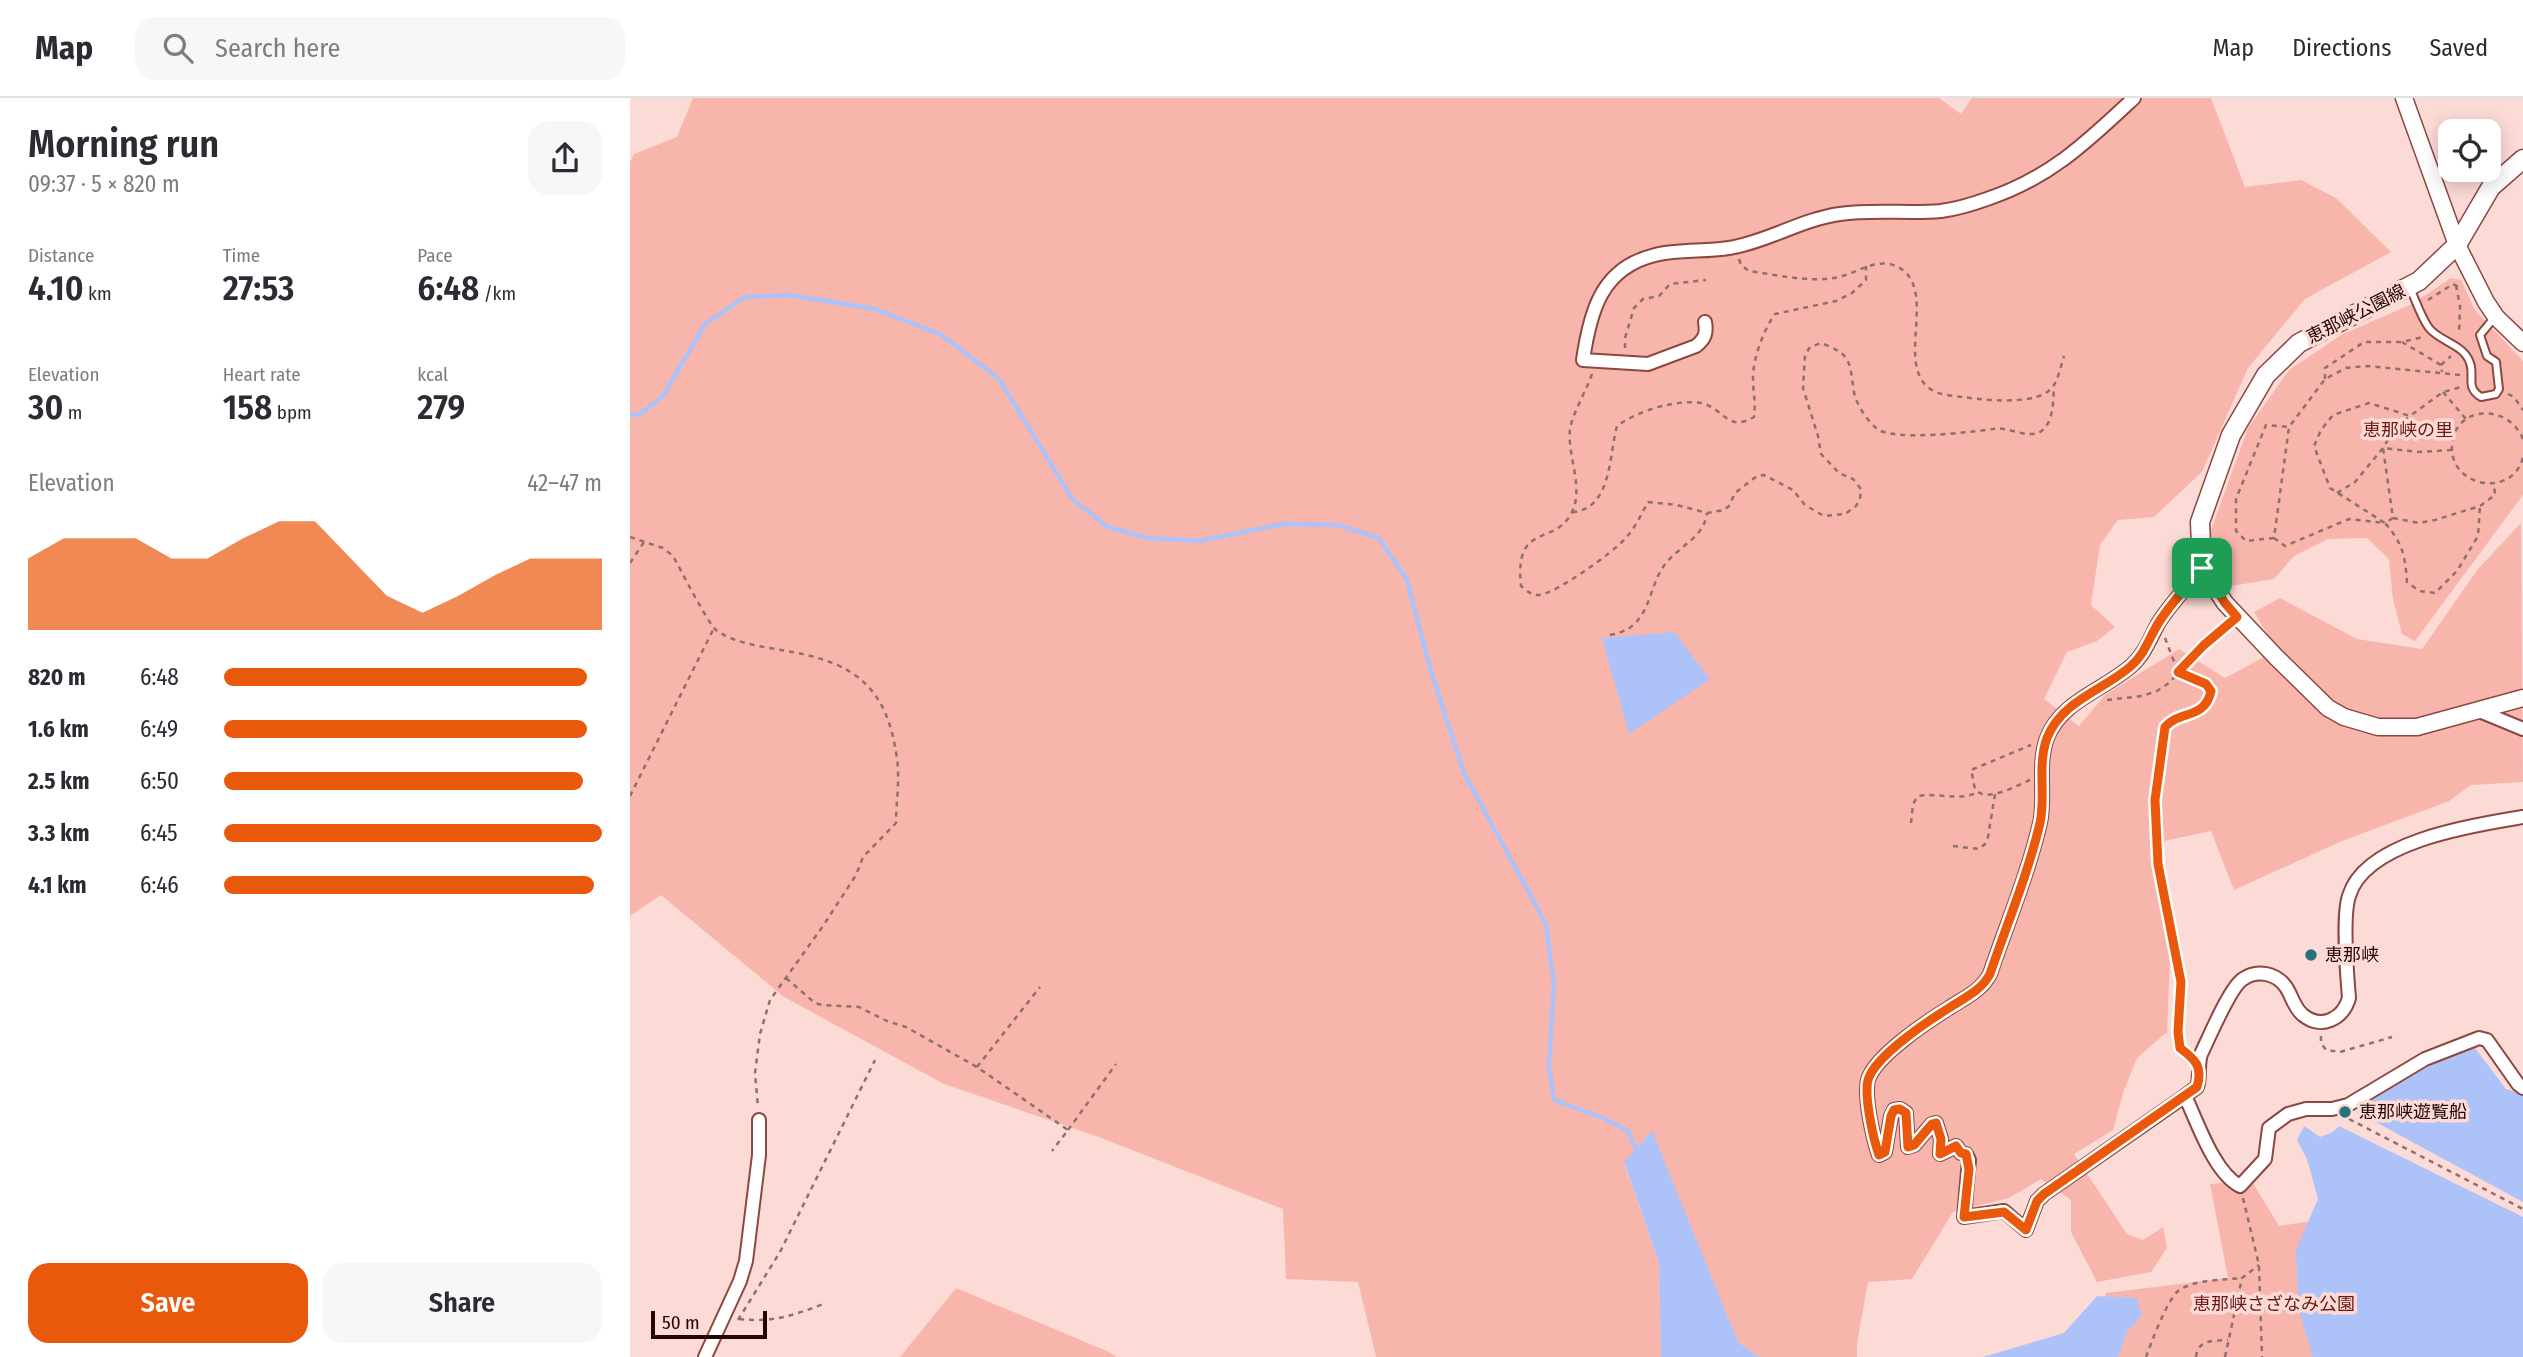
<!DOCTYPE html>
<meta charset="utf-8">
<style>
:root{--surface:#fff;--page:#f7f7f7;--text:#2b2b33;--muted:#7c7c81;--line:#e1e1e2;--accent:#ea580c}
body{margin:0;font-family:"Fira Sans Condensed","Noto Sans JP",sans-serif;background:var(--page);color:var(--text);height:100vh;display:flex;flex-direction:column;font-size:26px;white-space:nowrap}
*{box-sizing:border-box;margin:0}
p{font-size:23px;color:var(--muted)}
.icon{flex:none;width:38px;height:38px;fill:none;stroke:currentColor;stroke-width:2;stroke-linecap:round;stroke-linejoin:round}
.map{position:relative;flex:1;overflow:hidden}
.side{display:flex;flex-direction:column;background:var(--surface);width:630px}
.side>*{flex:none}
.controls{position:absolute;left:1808px;top:21px;display:grid;gap:14px}
.controls a{display:grid;place-items:center;width:63px;height:63px;border-radius:14px;background:var(--surface);box-shadow:0 4px 18px #0003;font-size:35px}
.scale{position:absolute;left:21px;bottom:18px;width:116px;box-sizing:border-box;padding-left:7px;border:4px solid #200605;border-top:0;font-size:19px;line-height:24px;white-space:nowrap;color:#200605;-webkit-text-stroke:5px #fcdbd6;paint-order:stroke}
.pin{position:absolute;display:grid;place-items:center;width:60px;height:60px;color:#fff;margin:-30px;border-radius:14px;box-shadow:0 4px 10px #0006}
.round{display:grid;place-items:center;flex:none;width:74px;height:74px;border-radius:21px;background:var(--page)}
.head{display:flex;align-items:center;justify-content:space-between;height:119px;padding:0 28px}
h1{font-size:38px;font-weight:600;line-height:52px}
.figures{display:grid;grid-template-columns:repeat(3,1fr);gap:10px;height:119px;padding:7px 28px}
.figures div{display:grid;align-content:center}
.figures b{font-size:35px;font-weight:600}
.figures small{font-size:19px;font-weight:400}
.figures p{font-size:19px}
.chart{height:196px;padding:14px 28px}
.chart p{display:flex;justify-content:space-between}
.chart svg{width:100%;height:126px;margin-top:7px;fill:var(--accent);opacity:.7}
.action{display:flex;gap:14px;margin-top:auto;padding:14px 28px}
.action a{flex:1;height:80px;border-radius:21px;background:var(--accent);color:#fff;font-size:28px;font-weight:600;line-height:80px;text-align:center}
.action a+a{background:var(--page);color:var(--text)}
ul{padding:0 28px;list-style:none;font-size:23px}
li{display:grid;grid-template-columns:112px 84px 1fr;align-items:center;height:52px}
li i{height:18px;border-radius:9px;background:var(--accent)}
header{display:flex;align-items:center;gap:42px;box-sizing:border-box;height:98px;padding:0 35px;background:var(--surface);border-bottom:2px solid var(--line)}
header strong{font-size:33px}
nav{display:flex;gap:38px;margin-inline-start:auto;font-size:24px}
.search{width:490px;height:63px;background:var(--page);display:flex;align-items:center;gap:18px;box-sizing:border-box;padding:0 24px;border-radius:21px;color:var(--muted);font-size:26px}
main{display:flex;flex:1;min-height:0}
.map>svg:first-child{display:block}
</style>
<header>
<strong>Map</strong>
<div class="search"><svg class="icon" aria-label="search" viewBox="0 0 24 24"><circle cx="10" cy="10" r="6"/><path d="M15 15l6 6"/></svg>Search here</div>
<nav><a>Map</a><a>Directions</a><a>Saved</a></nav>
</header>
<main>
<section class="side">
<div class="head"><div><h1>Morning run</h1><p>09:37 · 5 × 820 m</p></div><a class="round"><svg class="icon" aria-label="share" viewBox="0 0 24 24"><path d="M12 15V3M7 8l5-5 5 5M5 13v7h14v-7"/></svg></a></div>
<div class="figures">
<div><p>Distance</p><b>4.10<small> km</small></b></div>
<div><p>Time</p><b>27:53</b></div>
<div><p>Pace</p><b>6:48<small> /km</small></b></div>
</div>
<div class="figures">
<div><p>Elevation</p><b>30<small> m</small></b></div>
<div><p>Heart rate</p><b>158<small> bpm</small></b></div>
<div><p>kcal</p><b>279</b></div>
</div>
<div class="chart"><p><span>Elevation</span>42–47 m</p>
<svg viewBox="0 0 160 44" preserveAspectRatio="none"><path d="M0 44V19L10 12L20 12L30 12L40 19L50 19L60 12L70 6L80 6L90 19L100 32L110 38L120 32L130 25L140 19L150 19L160 19V44z"/></svg>
</div>
<ul>
<li><b>820 m</b>6:48<i style="width:96%"></i></li>
<li><b>1.6 km</b>6:49<i style="width:96%"></i></li>
<li><b>2.5 km</b>6:50<i style="width:95%"></i></li>
<li><b>3.3 km</b>6:45<i style="width:100%"></i></li>
<li><b>4.1 km</b>6:46<i style="width:98%"></i></li>
</ul>
<div class="action"><a>Save</a><a>Share</a></div>
</section>
<div class="map">
<svg width="1893" height="1259" viewBox="0 0 1893 1259">
<rect width="100%" height="100%" fill="#fcdbd6"/>
<g fill="#f8b5ac">
<path d="M63 0H1309L1331 16 1342 0H1581L1615 89 1671 82 1706 100 1761 154 1675 201 1618 270 1572 374 1524 419 1488 422 1470 447 1461 507 1485 529 1467 543 1437 554 1414 601 1449 628 1475 597 1549 551 1595 580 1647 552 1624 514 1650 500 1727 541 1792 551 1848 471 1891 425 1893 684 1841 687 1819 703 1712 743 1604 792 1581 733 1534 743 1520 756 1540 862 1537 934 1507 960 1494 992 1483 1032 1444 1056 1497 1136 1513 1142 1533 1129 1537 1150 1521 1174 1467 1184 1441 1134V1102L1411 1081 1379 1100 1323 1114 1282 1181 1238 1184 1227 1245V1259H1129L1108 1244 1021 1034 994 1065 1029 1165 1031 1259H746L728 1184 656 1181 653 1111 466 1038 314 986 154 899 31 797 0 818V64L4 56 47 39Z"/>
<path d="M1821 180 1831 182 1845 212 1893 263V397L1785 543 1772 536 1763 501 1759 461 1737 440 1698 441 1664 458 1644 481 1595 489 1580 435 1618 330 1659 272 1711 237 1782 206Z"/>
<path d="M1621 1082 1649 1128 1687 1122 1713 1259H1464L1476 1195 1598 1180 1580 1086Z"/>
<path d="M326 1190 479 1254 487 1259H270Z"/>
</g>
<g fill="#acc2f9">
<path d="M1044 534 1080 581 999 636 972 540Z"/>
<path d="M1842 946 1876 991 1893 996V1259H1683L1669 1212 1666 1152 1688 1101 1677 1061 1667 1042 1674 1028 1690 1039 1701 1035 1757 990Z"/>
<path d="M1022 1033 1108 1244 1129 1259H1031L1029 1165 994 1064Z"/>
<path d="M1467 1198 1506 1200 1512 1217 1497 1234 1488 1259H1353L1434 1235Z"/>
</g>
<path fill="#fcdbd6" d="M1727 1014 1893 1104V1119L1709 1028Z"/>
<g fill="none" stroke-linecap="round" stroke-linejoin="round">
<path stroke="#acc2f9" stroke-width="4.5" d="M0 317 10 316 33 298 75 226 115 199 160 197 245 211 312 237 369 281 443 402 478 429 518 440 569 443 653 426 708 427 749 440 777 482 800 570 834 675 916 826 924 886 919 967 924 1002 973 1020 998 1033 1008 1055"/>
<defs>
<path id="service" d="M1780 190C1786 203 1791 219 1799 230 1810 244 1834 246 1840 265 1845 279 1835 289 1851 299L1866 296 1869 291 1866 264 1857 258 1850 237 1864 220"/>
<g id="minor">
<path d="M1075 224C1077 235 1075 241 1066 248L1018 266 953 262C960 214 971 170 1025 157 1049 151 1075 154 1099 150 1137 144 1172 121 1210 116 1243 111 1278 116 1311 113 1326 111 1343 106 1357 101 1420 80 1457 44 1504 0"/>
<path d="M1847 612 1893 631"/>
<path d="M1893 719C1844 727 1735 743 1719 798 1712 819 1717 876 1719 900 1713 921 1691 932 1673 917 1664 910 1662 898 1656 889 1646 875 1627 871 1613 881 1600 889 1579 940 1571 956 1567 968 1571 977 1567 989L1555 998C1567 1023 1584 1075 1610 1088L1635 1061 1639 1030 1658 1016 1676 1011H1702L1718 1007 1795 961 1849 940 1857 942 1888 986 1893 990"/>
<path d="M1555 998 1414 1096 1407 1103 1396 1132 1374 1113 1334 1119 1339 1062 1336 1056 1331 1055 1326 1048 1310 1056 1311 1041 1306 1025 1302 1026 1284 1047 1278 1049 1276 1015 1270 1011 1264 1012 1261 1018 1255 1054 1249 1057C1243 1040 1234 999 1238 982 1245 958 1298 923 1319 910 1334 900 1351 893 1360 876 1377 826 1398 776 1410 725 1416 698 1407 667 1417 640 1431 603 1474 592 1501 568 1515 556 1520 540 1529 524 1541 505 1558 488 1572 470"/>
<path d="M75 1259 110 1183 116 1163 129 1057V1022"/>
</g>
<g id="tertiary">
<path d="M1774 0 1827 147 1856 204 1866 219 1893 245"/>
<path d="M1572 470 1595 505 1646 559 1698 610 1714 619 1748 629H1787L1893 600"/>
</g>
<path id="secondary" d="M1572 470 1570 424 1601 337 1636 277 1669 245 1789 183 1827 147 1861 89 1893 61"/>
</defs>
<use href="#service" stroke="#8b4740" stroke-width="10"/>
<use href="#minor" stroke="#8b4740" stroke-width="16"/>
<use href="#tertiary" stroke="#8b4740" stroke-width="19"/>
<use href="#secondary" stroke="#8b4740" stroke-width="21"/>
<g stroke="#8e706d" stroke-width="2.5" stroke-dasharray="5 5" stroke-linecap="butt">
<path d="M1109 161 1111 167 1119 173C1147 177 1176 184 1204 180 1227 177 1250 154 1274 173 1305 199 1265 270 1302 292 1310 297 1323 298 1333 299 1353 302 1376 304 1397 301 1427 296 1426 284 1434 258"/>
<path d="M1826 187 1830 208 1829 236"/>
<path d="M1798 202 1823 186 1830 190"/>
<path d="M1772 244 1811 267 1812 274"/>
<path d="M995 250V240L1004 210 1013 201 1029 198 1040 186 1076 182"/>
<path d="M1811 267 1821 258"/>
<path d="M962 276C957 291 942 317 940 331 937 358 955 391 941 416 924 448 884 424 891 488 897 493 901 497 909 497 927 495 982 455 995 441 1005 430 1011 417 1018 404L1047 407 1077 415 1094 412 1099 408 1105 395 1127 378 1134 377 1163 392 1175 407 1194 418 1215 416 1226 408 1230 401 1231 391 1223 381 1209 375 1191 356 1188 338 1173 290 1175 257 1180 249 1191 245C1223 257 1219 264 1224 294 1226 306 1237 322 1246 330 1260 344 1342 334 1363 331 1378 328 1396 341 1410 334 1424 325 1423 304 1424 289"/>
<path d="M1830 277 1737 268 1716 270 1695 281 1659 329 1644 440 1655 448 1719 421 1755 425C1773 446 1775 457 1777 484L1789 493 1805 495 1827 473 1848 438 1850 408"/>
<path d="M1695 281V270L1734 244H1772L1793 239"/>
<path d="M1813 294 1836 321"/>
<path d="M1878 296 1884 299 1893 312"/>
<path d="M1893 341C1877 303 1821 308 1822 351 1823 391 1884 399 1893 359"/>
<path d="M1822 352 1788 354 1753 350 1763 420 1755 425 1700 390 1684 348 1691 332 1703 317 1739 305 1780 318 1813 294 1831 289"/>
<path d="M1707 395 1725 384 1753 350 1763 333 1780 318"/>
<path d="M942 414C982 412 979 356 987 328 1007 313 1046 301 1071 305 1094 310 1097 335 1124 319 1126 304 1123 295 1123 280 1123 260 1134 231 1145 216L1206 203 1222 195 1236 182V168"/>
<path d="M1763 420 1789 425 1805 422 1850 408 1865 397 1864 386"/>
<path d="M0 439 33 450 43 458C51 472 77 524 86 532 107 547 137 549 162 554 229 566 258 593 267 661 270 682 266 705 266 725L233 759 226 777 193 828 140 902 130 936 125 975 128 1009"/>
<path d="M1644 440 1616 443 1606 433V401L1636 327 1659 329"/>
<path d="M0 465 14 444"/>
<path d="M980 537C991 535 1001 531 1008 522 1022 505 1022 481 1037 464 1051 447 1074 439 1077 415"/>
<path d="M1535 540 1548 574 1576 586 1581 593C1575 622 1549 611 1535 629L1525 702 1528 766 1551 884 1548 934 1550 950 1558 956"/>
<path d="M1477 602 1512 598 1527 593 1539 585 1574 547 1597 528"/>
<path d="M1400 682C1388 687 1353 707 1345 690 1343 685 1343 678 1341 672L1401 647"/>
<path d="M0 698 84 530"/>
<path d="M1281 725 1283 706 1288 698C1308 694 1329 704 1348 694"/>
<path d="M1323 748 1349 751 1355 746 1358 739 1365 696"/>
<path d="M156 880 185 905 192 907 229 909 257 923 276 929 347 969 438 1032 422 1053"/>
<path d="M1691 938V945L1696 952 1710 954 1762 939"/>
<path d="M347 969 410 889"/>
<path d="M1719 1021 1893 1111"/>
<path d="M438 1032 486 966"/>
<path d="M1613 1100 1629 1167 1632 1259"/>
<path d="M109 1221C144 1225 164 1217 196 1205"/>
<path d="M108 1222 150 1154 245 962"/>
<path d="M1516 1259C1521 1245 1537 1203 1547 1194 1562 1181 1594 1182 1612 1180"/>
<path d="M1566 1259C1568 1241 1583 1243 1598 1242"/>
<path d="M1595 1259 1612 1180 1629 1167"/>
</g>
<use href="#service" stroke="#fff" stroke-width="6"/>
<use href="#minor" stroke="#fff" stroke-width="12"/>
<use href="#tertiary" stroke="#fff" stroke-width="16"/>
<use href="#secondary" stroke="#fff" stroke-width="18"/>
</g>
<g fill="none" stroke-linecap="round" stroke-linejoin="round">
<defs>
<path id="route" d="M1572 470 1595 505 1607 519 1574 547 1548 574 1576 586 1581 593C1575 622 1549 612 1535 629L1525 702 1528 766 1551 884 1548 934 1550 950C1566 962 1573 969 1567 989L1414 1096 1407 1103 1396 1132 1374 1114 1334 1119 1339 1071 1336 1056 1331 1055 1326 1048 1310 1056 1311 1041 1306 1025 1302 1026 1284 1047 1278 1049 1276 1015 1270 1011 1264 1012 1261 1018 1255 1054 1249 1057C1243 1040 1234 998 1238 982 1245 958 1298 923 1319 910 1334 900 1351 893 1360 876 1377 826 1398 776 1410 725 1416 698 1407 667 1417 640 1431 603 1474 592 1501 568 1515 556 1519 540 1529 524 1541 505 1558 488 1572 470Z"/>
</defs>
<use href="#route" stroke="#fff" stroke-width="14"/>
<use href="#route" stroke="#ea580c" stroke-width="9"/>
</g>
<g fill="#29727b" stroke="#fcdbd6" stroke-width="2.5">
<circle cx="1681" cy="857" r="7"/>
<circle cx="1715" cy="1014" r="7"/>
</g>
<g text-anchor="middle" stroke-width="7" stroke-linejoin="round" paint-order="stroke">
<g font-size="18" fill="#200605" stroke="#fcdbd6">
<text transform="translate(1726 216) rotate(-27)" y="6">恵那峡公園線</text>
</g>
<g font-size="18" fill="#671915" stroke="#fcdbd6">
<text x="1778" y="338">恵那峡の里</text>
<text x="1644" y="1212">恵那峡さざなみ公園</text>
</g>
<g font-size="18" fill="#200605" stroke="#fcdbd6" text-anchor="start">
<text x="1695" y="863">恵那峡</text>
<text x="1729" y="1020">恵那峡遊覧船</text>
</g>
</g>
</svg>
<div class="controls">
<a><svg class="icon" aria-label="locate" viewBox="0 0 24 24"><circle cx="12" cy="12" r="6"/><path d="M12 2v4M12 18v4M2 12h4M18 12h4"/></svg></a>
</div>
<div class="scale">50 m</div>
<div class="pin" style="left:1572px;top:470px;background:#1e9e55"><svg class="icon" aria-label="arrive" viewBox="0 0 24 24"><path d="M6 21V4h12l-3 4 3 4H6"/></svg></div>
</div>
</main>
